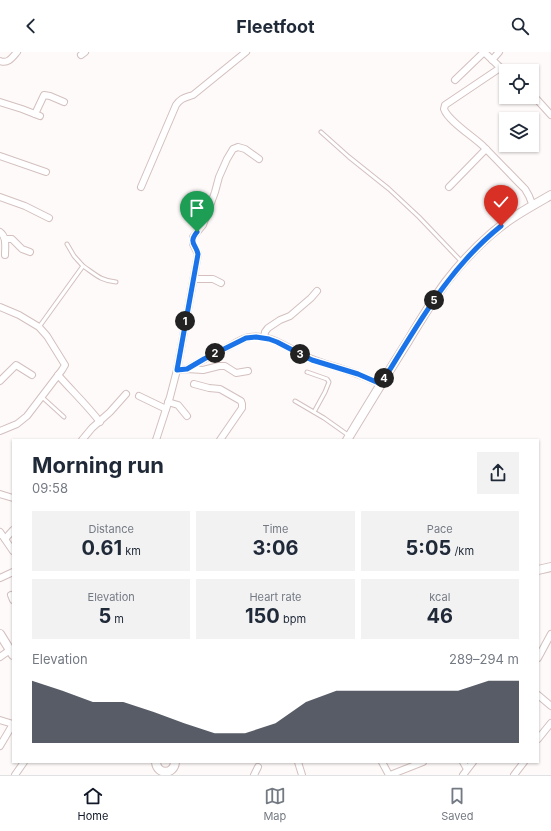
<!DOCTYPE html>
<meta charset="utf-8">
<style>
:root{--surface:#fff;--page:#f2f2f3;--text:#1f2937;--muted:#747a83;--line:#e0e1e3;--accent:#111827}
body{margin:0;font-family:Inter,sans-serif;background:var(--page);color:var(--text);height:100vh;display:flex;flex-direction:column;font-size:15px;white-space:nowrap}
*{box-sizing:border-box;margin:0}
p{font-size:13px;color:var(--muted)}
.icon{flex:none;width:22px;height:22px;fill:none;stroke:currentColor;stroke-width:2;stroke-linecap:round;stroke-linejoin:round}
.map{position:relative;flex:1;overflow:hidden}
.panel{position:absolute;left:12px;top:387px;width:527px;height:324px;display:flex;flex-direction:column;background:var(--surface);border-radius:0px;box-shadow:0 1px 3px #0004}
.panel>*{flex:none}
.fabs{position:absolute;left:499px;top:12px;display:grid;gap:8px}
.fabs a{display:grid;place-items:center;width:40px;height:40px;border-radius:0px;background:var(--surface);box-shadow:0 1px 3px #0004;font-size:20px}
.pin{position:absolute;display:grid;place-items:center;width:34px;height:34px;color:#fff;margin:-41px -17px;border-radius:50% 50% 50% 0;rotate:-45deg;box-shadow:0 0 4px #0007}
.pin .icon{rotate:45deg}
.km{position:absolute;width:20px;height:20px;margin:-10px;border-radius:50%;background:#222;color:#fff;font-size:11px;line-height:20px;text-align:center}
.round{display:grid;place-items:center;flex:none;width:42px;height:42px;border-radius:0px;background:var(--page)}
.summary{display:flex;align-items:center;justify-content:space-between;height:68px;padding:0 20px}
h1{font-size:22px;font-weight:700;line-height:30px}
.metrics{display:grid;grid-template-columns:repeat(3,1fr);gap:6px;height:68px;padding:4px 20px}
.metrics div{display:grid;align-content:center;border-radius:0px;background:var(--page);text-align:center}
.metrics b{font-size:20px;font-weight:700}
.metrics small{font-size:11px;font-weight:400}
.metrics p{font-size:11px}
.chart{height:112px;padding:8px 20px}
.chart p{display:flex;justify-content:space-between}
.chart svg{width:100%;height:72px;margin-top:4px;fill:var(--accent);opacity:.7}
header{display:flex;justify-content:space-between;align-items:center;height:52px;padding:0 20px;background:var(--surface);font-size:18px;font-weight:700}
.menu{display:flex;justify-content:space-around;align-items:center;height:56px;border-top:1px solid var(--line);background:var(--surface);font-size:11px;color:var(--muted)}
.menu a{display:grid;justify-items:center;gap:2px}
.menu .on{color:var(--accent)}
.map>svg:first-child{display:block}
</style>
<header><svg class="icon" aria-label="back" viewBox="0 0 24 24"><path d="M15 5l-7 7 7 7"/></svg>Fleetfoot<svg class="icon" aria-label="search" viewBox="0 0 24 24"><circle cx="10" cy="10" r="6"/><path d="M15 15l6 6"/></svg></header>
<div class="map">
<svg width="551" height="723" viewBox="0 0 551 723">
<rect width="100%" height="100%" fill="#fefafa"/>
<g fill="none" stroke-linecap="round" stroke-linejoin="round">
<defs>
<g id="lane">
<path d="M321 80 349 105 389 137 419 165 461 209"/>
<path d="M83 214C95 222 101 229 116 230"/>
<path d="M39 275 83 214 74 204 67 192"/>
<path d="M307 320 327 327 329 330 325 340 314 360"/>
<path d="M42 345 64 365"/>
<path d="M295 349 324 366 348 383"/>
</g>
<g id="street">
<path d="M484 0 506 21"/>
<path d="M81 3 85 0"/>
<path d="M492 8 499 0"/>
<path d="M0 9C8 12 12 6 17 0"/>
<path d="M500 16 445 53 444 57C448 69 474 85 484 95 498 109 511 123 525 137L529 144 533 154"/>
<path d="M455 28 484 0"/>
<path d="M532 42 551 63"/>
<path d="M0 50 22 57 40 64"/>
<path d="M35 62 44 43 50 44 64 50"/>
<path d="M0 104 46 120"/>
<path d="M141 135 176 53C181 46 184 46 193 43L246 0"/>
<path d="M449 135 486 97"/>
<path d="M0 145 25 154 49 166"/>
<path d="M0 180C7 185 5 195 5 203"/>
<path d="M5 187H12L22 197 30 200"/>
<path d="M194 227H213L221 231"/>
<path d="M0 255 19 263 39 275 47 284 65 313 62 318 27 364 17 372 0 379"/>
<path d="M264 286 265 280 268 276 280 268 290 264 311 246 317 239"/>
<path d="M187 317C200 309 214 302 228 295 234 292 242 286 250 285 273 281 291 300 312 307 317 309 322 310 326 312 345 317 363 324 381 332"/>
<path d="M177 318 187 317 203 318 219 314H225L236 321 248 319"/>
<path d="M58 323C72 339 87 353 100 370"/>
<path d="M0 329 16 313 32 323"/>
<path d="M194 332 209 336 220 337 241 349 242 352V356L220 388"/>
<path d="M139 344 166 357"/>
<path d="M168 350 178 353 187 364"/>
<path d="M82 388 92 376 110 360 126 342"/>
<path d="M156 388 170 345 177 318 198 202 193 192V185L203 173 215 140 219 125 227 107 233 97 238 95 245 97 259 107"/>
<path d="M0 442 13 446"/>
<path d="M0 480 13 499"/>
<path d="M5 487 13 478"/>
<path d="M0 526 13 520"/>
<path d="M11 543 13 548"/>
<path d="M0 605 10 598"/>
<path d="M538 606 551 582"/>
<path d="M538 643 551 654"/>
<path d="M0 668 13 672"/>
<path d="M538 687 551 671"/>
<path d="M0 694 13 672"/>
<path d="M298 710 302 723"/>
<path d="M382 710 389 723"/>
<path d="M463 710 467 717"/>
<path d="M15 723 24 710"/>
<path d="M254 723 258 715"/>
<path d="M390 723 423 710"/>
<path d="M463 723 473 710"/>
<path d="M514 723 524 710"/>
</g>
<g id="secondary">
<path d="M347 388C367 355 387 322 408 289 420 269 432 249 446 230 459 213 474 197 490 183 508 167 530 155 551 143"/>
<path d="M538 518 551 515"/>
<path d="M0 582 13 603"/>
<path d="M156 710C157 723 174 723 175 710"/>
</g>
</defs>
<use href="#lane" stroke="#d3c0bf" stroke-width="5"/>
<use href="#street" stroke="#d3c0bf" stroke-width="8"/>
<use href="#secondary" stroke="#d3c0bf" stroke-width="10"/>
<use href="#lane" stroke="#fff" stroke-width="3"/>
<use href="#street" stroke="#fff" stroke-width="6"/>
<use href="#secondary" stroke="#fff" stroke-width="8"/>
</g>
<g fill="none" stroke-linecap="round" stroke-linejoin="round">
<defs>
<path id="route" d="M197 180C188 191 196 192 198 202L177 318 187 317 204 307 246 286 256 285 269 287 277 290 302 303 312 308 358 322 381 332C416 276 448 216 501 174"/>
</defs>
<use href="#route" stroke="#fff" stroke-width="8"/>
<use href="#route" stroke="#1a73e8" stroke-width="5"/>
</g>
</svg>
<div class="fabs">
<a><svg class="icon" aria-label="locate" viewBox="0 0 24 24"><circle cx="12" cy="12" r="6"/><path d="M12 2v4M12 18v4M2 12h4M18 12h4"/></svg></a>
<a><svg class="icon" aria-label="layers" viewBox="0 0 24 24"><path d="M12 4l9 5-9 5-9-5zM3 14l9 5 9-5"/></svg></a>
</div>
<div class="pin" style="left:197px;top:180px;background:#1e9e55"><svg class="icon" aria-label="arrive" viewBox="0 0 24 24"><path d="M6 21V4h12l-3 4 3 4H6"/></svg></div>
<div class="pin" style="left:501px;top:174px;background:#d93025"><svg class="icon" aria-label="check" viewBox="0 0 24 24"><path d="M5 12l5 5 9-10"/></svg></div>
<b class="km" style="left:185px;top:269px">1</b>
<b class="km" style="left:215px;top:301px">2</b>
<b class="km" style="left:300px;top:302px">3</b>
<b class="km" style="left:384px;top:326px">4</b>
<b class="km" style="left:434px;top:248px">5</b>
<section class="panel">
<div class="summary"><div><h1>Morning run</h1><p>09:58</p></div><a class="round"><svg class="icon" aria-label="share" viewBox="0 0 24 24"><path d="M12 15V3M7 8l5-5 5 5M5 13v7h14v-7"/></svg></a></div>
<div class="metrics">
<div><p>Distance</p><b>0.61<small> km</small></b></div>
<div><p>Time</p><b>3:06</b></div>
<div><p>Pace</p><b>5:05<small> /km</small></b></div>
</div>
<div class="metrics">
<div><p>Elevation</p><b>5<small> m</small></b></div>
<div><p>Heart rate</p><b>150<small> bpm</small></b></div>
<div><p>kcal</p><b>46</b></div>
</div>
<div class="chart"><p><span>Elevation</span>289–294 m</p>
<svg viewBox="0 0 160 44" preserveAspectRatio="none"><path d="M0 44V6L10 12L20 19L30 19L40 25L50 32L60 38L70 38L80 32L90 19L100 12L110 12L120 12L130 12L140 12L150 6L160 6V44z"/></svg>
</div>
</section>
</div>
<nav class="menu">
<a class="on"><svg class="icon" aria-label="home" viewBox="0 0 24 24"><path d="M3 11l9-7 9 7M6 9v11h12V9"/></svg>Home</a>
<a><svg class="icon" aria-label="map" viewBox="0 0 24 24"><path d="M3 6l6-2 6 2 6-2v14l-6 2-6-2-6 2zM9 4v14M15 6v14"/></svg>Map</a>
<a><svg class="icon" aria-label="saved" viewBox="0 0 24 24"><path d="M7 4h10v16l-5-4-5 4z"/></svg>Saved</a>
</nav>
